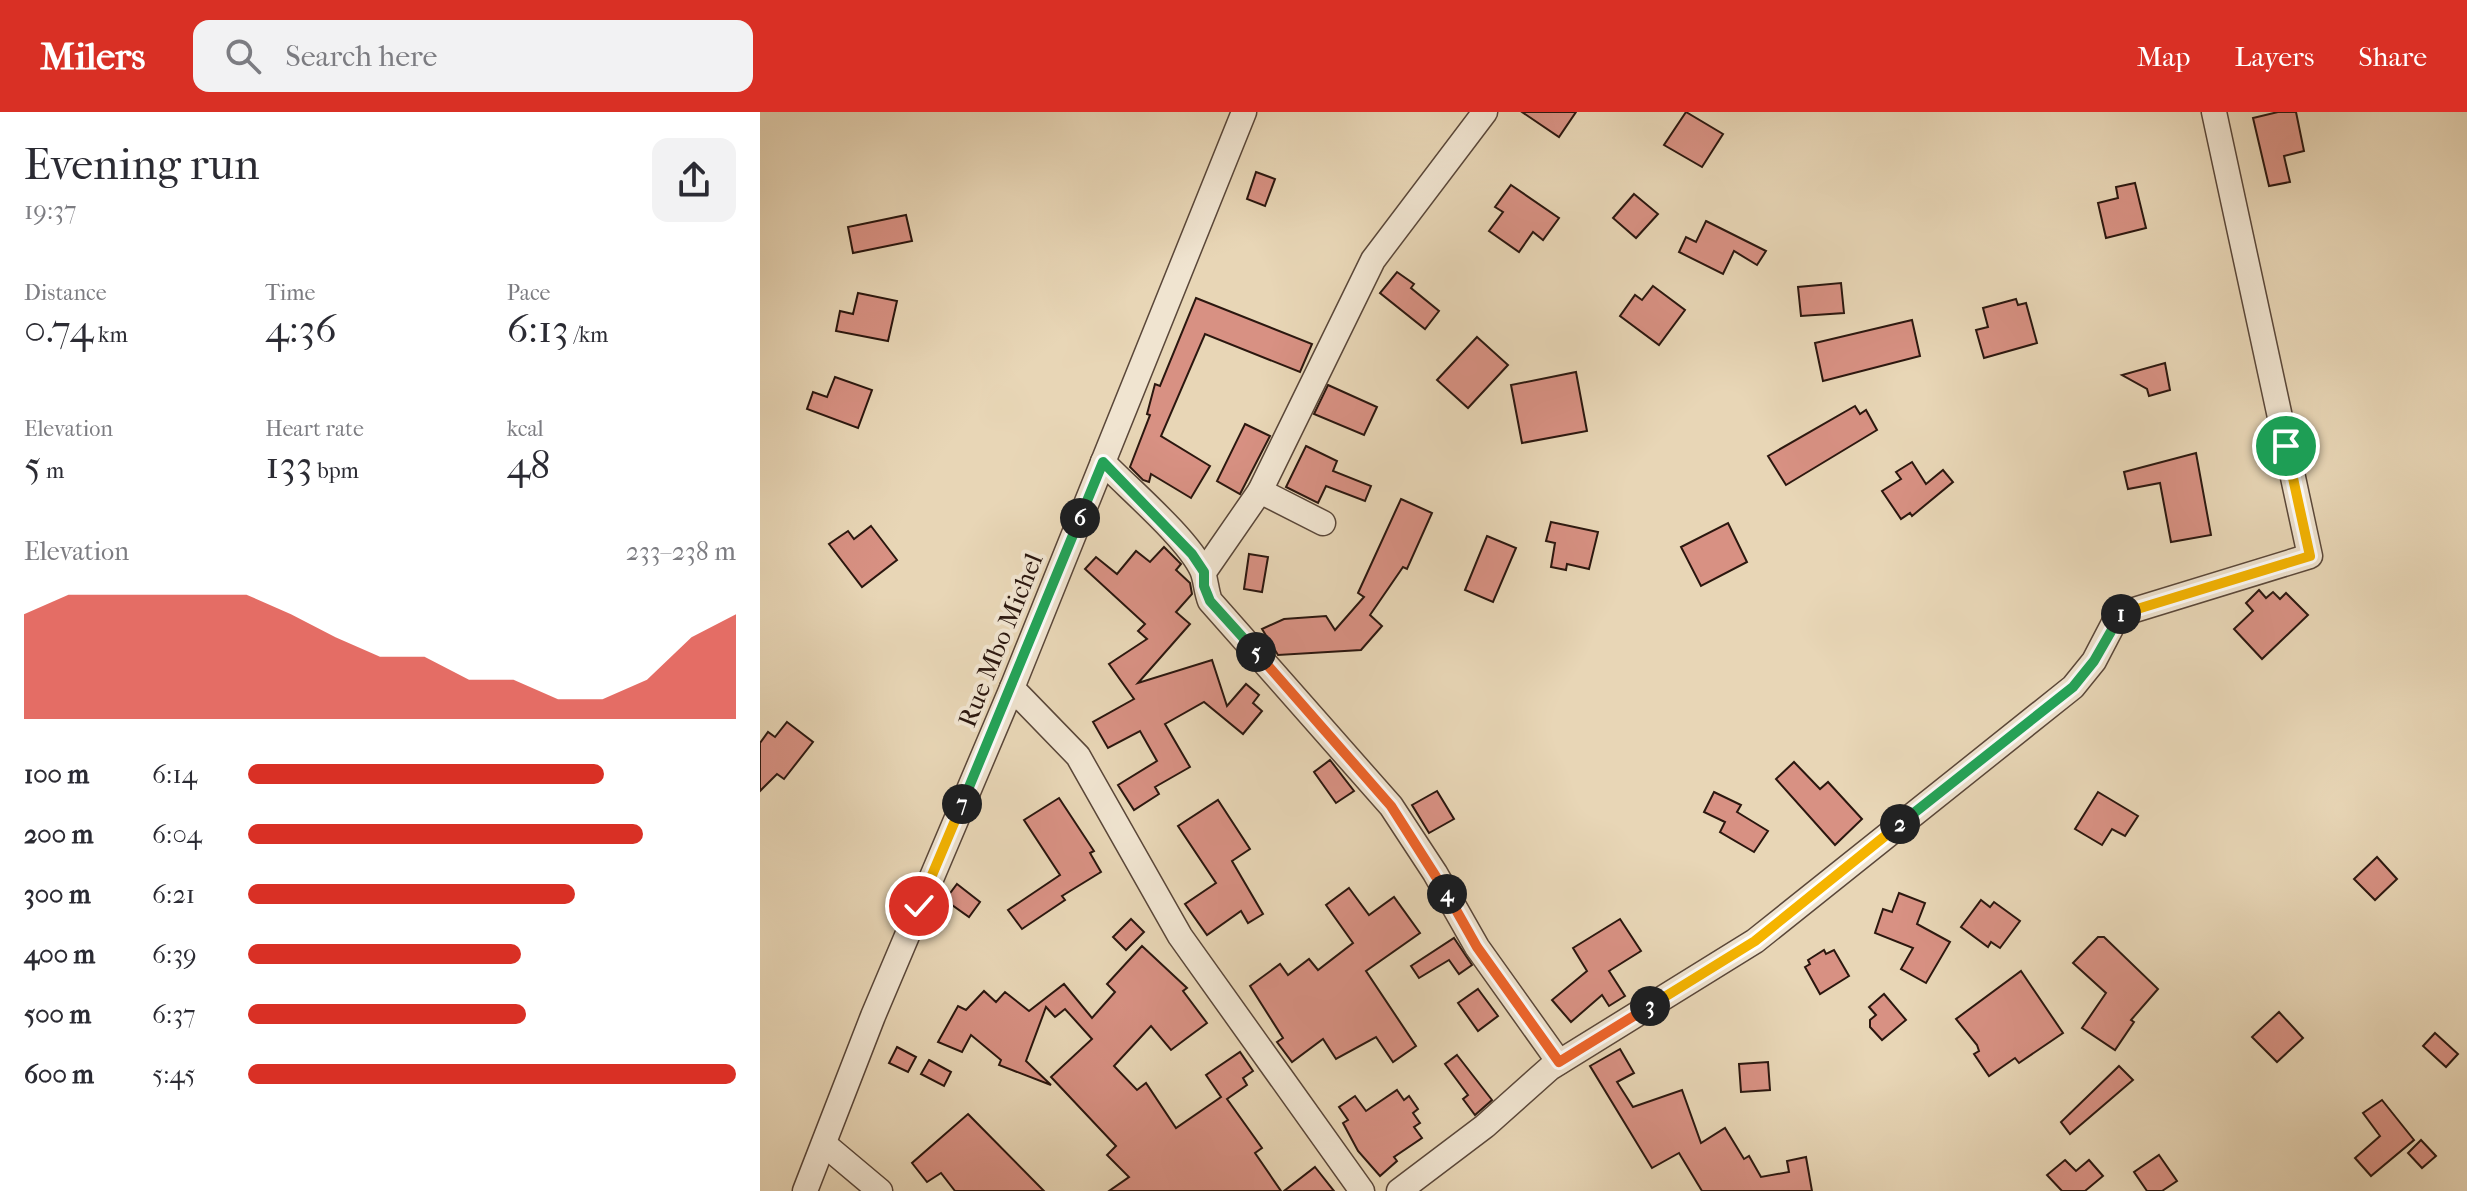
<!DOCTYPE html>
<meta charset="utf-8">
<style>
:root{--surface:#fff;--page:#f2f2f3;--text:#2b2b33;--muted:#7c7c81;--accent:#d93025}
body{margin:0;font-family:"IM FELL French Canon",serif;background:var(--page);color:var(--text);height:100vh;display:flex;flex-direction:column;font-size:30px;white-space:nowrap}
*{box-sizing:border-box;margin:0}
p{font-size:26px;color:var(--muted)}
.icon{flex:none;width:44px;height:44px;fill:none;stroke:currentColor;stroke-width:2;stroke-linecap:round;stroke-linejoin:round}
.map{position:relative;flex:1;overflow:hidden}
.sheet{display:flex;flex-direction:column;background:var(--surface);width:760px}
.sheet>*{flex:none}
.pin{position:absolute;display:grid;place-items:center;width:68px;height:68px;color:#fff;margin:-34px;border:4px solid #fff;border-radius:50%;box-shadow:0 2px 8px #0007}
.km{position:absolute;width:40px;height:40px;margin:-20px;border-radius:50%;background:#222;color:#fff;font-size:22px;line-height:40px;text-align:center}
.round{display:grid;place-items:center;flex:none;width:84px;height:84px;border-radius:16px;background:var(--page)}
.headline{display:flex;align-items:center;justify-content:space-between;height:136px;padding:0 24px}
h1{font-size:44px;font-weight:600;line-height:60px}
.figures{display:grid;grid-template-columns:repeat(3,1fr);gap:12px;height:136px;padding:8px 24px}
.figures div{display:grid;align-content:center}
.figures b{font-size:40px;font-weight:600}
.figures small{font-size:22px;font-weight:400}
.figures p{font-size:22px}
.chart{height:224px;padding:16px 24px}
.chart p{display:flex;justify-content:space-between}
.chart svg{width:100%;height:144px;margin-top:8px;fill:var(--accent);opacity:.7}
ul{padding:0 24px;list-style:none;font-size:26px}
li{display:grid;grid-template-columns:128px 96px 1fr;align-items:center;height:60px}
li i{height:20px;border-radius:10px;background:var(--accent)}
header{display:flex;align-items:center;gap:48px;box-sizing:border-box;height:112px;padding:0 40px;background:var(--accent);color:#fff}
header strong{font-size:38px}
nav{display:flex;gap:44px;margin-inline-start:auto;font-size:28px}
.search{width:560px;height:72px;background:var(--page);display:flex;align-items:center;gap:20px;box-sizing:border-box;padding:0 28px;border-radius:16px;color:var(--muted);font-size:30px}
main{display:flex;flex:1;min-height:0}
.map>svg:first-child{display:block}
</style>
<header>
<strong>Milers</strong>
<div class="search"><svg class="icon" aria-label="search" viewBox="0 0 24 24"><circle cx="10" cy="10" r="6"/><path d="M15 15l6 6"/></svg>Search here</div>
<nav><a>Map</a><a>Layers</a><a>Share</a></nav>
</header>
<main>
<section class="sheet">
<div class="headline"><div><h1>Evening run</h1><p>19:37</p></div><a class="round"><svg class="icon" aria-label="share" viewBox="0 0 24 24"><path d="M12 15V3M7 8l5-5 5 5M5 13v7h14v-7"/></svg></a></div>
<div class="figures">
<div><p>Distance</p><b>0.74<small> km</small></b></div>
<div><p>Time</p><b>4:36</b></div>
<div><p>Pace</p><b>6:13<small> /km</small></b></div>
</div>
<div class="figures">
<div><p>Elevation</p><b>5<small> m</small></b></div>
<div><p>Heart rate</p><b>133<small> bpm</small></b></div>
<div><p>kcal</p><b>48</b></div>
</div>
<div class="chart"><p><span>Elevation</span>233–238 m</p>
<svg viewBox="0 0 160 44" preserveAspectRatio="none"><path d="M0 44V12L10 6L20 6L30 6L40 6L50 6L60 12L70 19L80 25L90 25L100 32L110 32L120 38L130 38L140 32L150 19L160 12V44z"/></svg>
</div>
<ul>
<li><b>100 m</b>6:14<i style="width:73%"></i></li>
<li><b>200 m</b>6:04<i style="width:81%"></i></li>
<li><b>300 m</b>6:21<i style="width:67%"></i></li>
<li><b>400 m</b>6:39<i style="width:56%"></i></li>
<li><b>500 m</b>6:37<i style="width:57%"></i></li>
<li><b>600 m</b>5:45<i style="width:100%"></i></li>
</ul>
</section>
<div class="map">
<svg width="1707" height="1079" viewBox="0 0 1707 1079">
<rect width="100%" height="100%" fill="#e8d6b6"/>
<filter id="stains"><feTurbulence type="fractalNoise" baseFrequency=".0025" numOctaves="4"/><feColorMatrix values="0 0 0 0 .2 0 0 0 0 .09 0 0 0 0 .02 0 0 0 .5 -.17"/></filter>
<radialGradient id="worn" r=".72"><stop offset=".6" stop-color="#630" stop-opacity="0"/><stop offset="1" stop-color="#630" stop-opacity=".3"/></radialGradient>
<g fill="#d89183" stroke="#2b170f" stroke-width="2">
<path d="M762 0H816L799 25Z"/>
<path d="M926 0 963 22 942 55 904 33Z"/>
<path d="M1518 0H1536L1544 39 1524 44 1530 70 1509 74 1493 6Z"/>
<path d="M496 60 515 67 505 94 487 87Z"/>
<path d="M1375 71 1386 116 1346 126 1338 91 1358 86 1356 75Z"/>
<path d="M751 73 799 106 783 128 773 120 759 140 729 119 743 100 735 95Z"/>
<path d="M874 82 898 102 876 126 853 106Z"/>
<path d="M146 103 152 129 93 141 88 115Z"/>
<path d="M946 109 1006 139 997 153 974 139 963 162 919 140 926 125 936 130Z"/>
<path d="M637 160 654 172 651 176 679 199 665 217 620 181Z"/>
<path d="M1081 171 1084 201 1041 204 1038 175Z"/>
<path d="M893 174 925 198 899 233 860 204 875 183 882 188Z"/>
<path d="M98 181 137 189 128 229 76 219 80 199 93 202Z"/>
<path d="M436 186 552 232 540 260 445 222 401 324 450 354 431 386 391 362 389 370 383 368 370 355 390 303 387 302 395 272 400 274Z"/>
<path d="M1256 187 1258 193 1266 191 1277 231 1224 246 1216 218 1228 215 1223 196Z"/>
<path d="M1152 208 1160 244 1063 269 1055 231Z"/>
<path d="M717 225 748 253 708 296 677 268Z"/>
<path d="M1405 251 1410 278 1389 284 1387 277 1362 263Z"/>
<path d="M816 260 827 319 762 331 751 273Z"/>
<path d="M75 265 112 278 98 316 47 297 53 280 67 285Z"/>
<path d="M568 273 617 295 604 323 554 302Z"/>
<path d="M1095 294 1100 302 1106 298 1117 318 1026 373 1008 344Z"/>
<path d="M485 312 510 324 480 382 457 369Z"/>
<path d="M546 334 577 349 573 359 611 374 605 389 566 374 558 391 526 375Z"/>
<path d="M1436 341 1451 423 1411 430 1400 371 1368 377 1364 360Z"/>
<path d="M1152 350 1166 372 1183 358 1193 370 1152 404 1150 401 1141 407 1122 379 1141 367 1136 360Z"/>
<path d="M641 387 672 401 647 457 643 455 610 503 622 514 601 538 518 543 502 517 524 507 566 504 575 518 604 485 598 481Z"/>
<path d="M791 410 838 420 829 457 807 452 806 458 791 455 795 431 786 429Z"/>
<path d="M968 411 987 450 941 474 921 435Z"/>
<path d="M111 414 137 448 102 475 69 432 88 419 94 427Z"/>
<path d="M727 424 756 436 733 490 705 478Z"/>
<path d="M404 435 421 452 416 458 430 471 432 482 416 500 430 512 378 571 452 548 467 594 486 572 499 583 493 591 502 599 483 622 444 590 405 612 430 655 395 675 399 682 374 698 358 673 397 649 380 619 348 636 333 610 374 587 349 552 387 527 378 519 385 512 325 457 336 445 357 462 376 439 390 450Z"/>
<path d="M489 442 508 445 502 480 484 477Z"/>
<path d="M1499 478 1506 486 1513 480 1520 487 1526 481 1548 503 1502 547 1474 517 1493 499 1486 491Z"/>
<path d="M27 610 53 630 24 667 17 662 0 679V631L8 620 15 625Z"/>
<path d="M570 648 594 679 576 691 554 660Z"/>
<path d="M1034 650 1060 677 1068 670 1102 707 1075 733 1016 667Z"/>
<path d="M677 679 694 707 669 721 652 693Z"/>
<path d="M954 680 981 693 977 700 1008 719 994 740 960 720 965 710 944 700Z"/>
<path d="M1338 680 1378 704 1365 724 1352 717 1342 733 1315 717Z"/>
<path d="M299 686 334 739 330 741 341 760 302 784 305 788 262 817 248 798 300 763 264 708Z"/>
<path d="M458 688 490 737 472 749 503 802 488 811 481 799 447 823 425 792 456 771 418 714Z"/>
<path d="M1617 745 1637 767 1615 788 1594 767Z"/>
<path d="M197 772 220 790 209 805 185 788Z"/>
<path d="M589 776 609 803 634 785 660 821 606 859 656 934 633 950 616 925 576 947 563 927 532 950 517 930 523 926 490 874 520 852 528 863 549 847 558 858 593 831 566 793Z"/>
<path d="M1139 781 1165 791 1157 812 1190 830 1166 871 1141 857 1153 836 1115 821 1123 797 1132 800Z"/>
<path d="M1221 788 1230 795 1234 790 1260 809 1240 836 1231 830 1228 835 1201 815Z"/>
<path d="M371 807 384 820 366 838 353 825Z"/>
<path d="M860 807 881 839 849 859 865 884 849 894 842 883 811 910 792 888 827 859 813 836Z"/>
<path d="M1338 825H1344L1398 877 1371 908 1374 910 1355 938 1322 916 1346 881 1313 851Z"/>
<path d="M694 826 712 853 699 862 689 848 659 866 651 854Z"/>
<path d="M382 834 427 876 423 879 447 911 411 938 391 914 354 954 377 978 386 971 416 1016 461 985 446 963 480 940 493 959 483 966 487 973 467 987 502 1036 495 1041 521 1079H349L369 1065 347 1043 356 1034 291 965 332 927 305 897 295 905 286 895 266 949 291 973 239 953 241 948 211 923 202 940 178 930 198 894 206 898 224 879 236 890 245 880 269 899 304 872 332 906 355 880 347 872Z"/>
<path d="M1064 838 1066 842 1074 838 1089 864 1060 882 1045 855 1050 852 1048 848Z"/>
<path d="M1261 859 1303 921 1259 951 1255 946 1229 964 1214 942 1219 939 1217 933 1196 907Z"/>
<path d="M718 877 738 904 718 919 698 891Z"/>
<path d="M1124 882 1146 908 1122 928 1110 915V908L1116 903 1109 895Z"/>
<path d="M1519 900 1543 926 1517 950 1492 925Z"/>
<path d="M1675 921 1698 942 1686 955 1663 934Z"/>
<path d="M137 935 156 945 148 960 129 951Z"/>
<path d="M860 937 874 961 857 970 873 995 922 978 941 1031 965 1016 984 1047 989 1044 1001 1065 1029 1060 1027 1049 1046 1045 1052 1079H942L919 1041 892 1056 830 954Z"/>
<path d="M697 943 732 988 715 1003 703 987 708 983 685 952Z"/>
<path d="M169 948 191 960 184 974 161 962Z"/>
<path d="M1008 950 1010 978 981 980 979 952Z"/>
<path d="M1359 954 1373 968 1310 1022 1301 1010Z"/>
<path d="M637 978 644 988 649 984 658 997 653 1001 660 1011 654 1015 662 1026 634 1045 637 1049 620 1064 598 1039 583 1011 588 1008 579 995 595 984 606 999Z"/>
<path d="M1622 988 1654 1028 1611 1064 1595 1046 1620 1024 1603 1001Z"/>
<path d="M208 1002 284 1079H195L181 1061 167 1070 152 1051Z"/>
<path d="M1661 1028 1676 1044 1662 1056 1648 1041Z"/>
<path d="M1399 1043 1417 1069 1402 1079H1387L1374 1060Z"/>
<path d="M1305 1048 1316 1059 1329 1048 1343 1064 1325 1079H1302L1287 1063Z"/>
<path d="M555 1055 574 1079H524Z"/>
</g>
<g fill="none" stroke-linecap="round" stroke-linejoin="round">
<defs>
<g id="minor">
<path d="M343 350C369 377 428 427 442 458 446 467 446 479 450 489L631 694 675 761 717 835 799 950"/>
<path d="M500 379 613 148 725 0"/>
<path d="M444 460 500 379 563 411"/>
<path d="M252 576 318 644 420 824 602 1079"/>
<path d="M64 1032 120 1079"/>
<path d="M45 1079 113 904 252 576 484 0"/>
<path d="M639 1079 725 1014 790 956 995 829 1313 575 1334 549 1358 503 1550 444 1454 0"/>
</g>
</defs>
<use href="#minor" stroke="#5a4739" stroke-width="27"/>
<use href="#minor" stroke="#f0e4d0" stroke-width="24"/>
</g>
<g fill="none" stroke-linecap="round" stroke-linejoin="round">
<defs>
<path id="split-1" d="M1361 502 1550 444 1526 334"/>
<path id="split-2" d="M1140 712 1313 575 1334 549 1361 502"/>
<path id="split-3" d="M890 894 995 829 1140 712"/>
<path id="split-4" d="M687 782 717 835 799 950 890 894"/>
<path id="split-5" d="M496 540 631 694 687 782"/>
<path id="split-6" d="M320 406 343 350 432 442 444 460V474L450 489 496 540"/>
<path id="split-7" d="M202 692 320 406"/>
<path id="split-8" d="M159 794 202 692"/>
</defs>
<use href="#split-1" stroke="#fff" stroke-width="16"/>
<use href="#split-2" stroke="#fff" stroke-width="16"/>
<use href="#split-3" stroke="#fff" stroke-width="16"/>
<use href="#split-4" stroke="#fff" stroke-width="16"/>
<use href="#split-5" stroke="#fff" stroke-width="16"/>
<use href="#split-6" stroke="#fff" stroke-width="16"/>
<use href="#split-7" stroke="#fff" stroke-width="16"/>
<use href="#split-8" stroke="#fff" stroke-width="16"/>
<use href="#split-1" stroke="#f5b400" stroke-width="10"/>
<use href="#split-2" stroke="#22a559" stroke-width="10"/>
<use href="#split-3" stroke="#f5b400" stroke-width="10"/>
<use href="#split-4" stroke="#f0652b" stroke-width="10"/>
<use href="#split-5" stroke="#f0652b" stroke-width="10"/>
<use href="#split-6" stroke="#22a559" stroke-width="10"/>
<use href="#split-7" stroke="#22a559" stroke-width="10"/>
<use href="#split-8" stroke="#f5b400" stroke-width="10"/>
</g>
<g text-anchor="middle" stroke-width="8" stroke-linejoin="round" paint-order="stroke">
<g font-size="26" fill="#2b170f" stroke="#f0e4d0">
<text transform="translate(240 528) rotate(-68)" y="9">Rue Mbo Michel</text>
</g>
</g>
<rect width="100%" height="100%" filter="url(#stains)"/>
<rect width="100%" height="100%" fill="url(#worn)"/>
</svg>
<div class="pin" style="left:1526px;top:334px;background:#1e9e55"><svg class="icon" aria-label="arrive" viewBox="0 0 24 24"><path d="M6 21V4h12l-3 4 3 4H6"/></svg></div>
<div class="pin" style="left:159px;top:794px;background:#d93025"><svg class="icon" aria-label="check" viewBox="0 0 24 24"><path d="M5 12l5 5 9-10"/></svg></div>
<b class="km" style="left:1361px;top:502px">1</b>
<b class="km" style="left:1140px;top:712px">2</b>
<b class="km" style="left:890px;top:894px">3</b>
<b class="km" style="left:687px;top:782px">4</b>
<b class="km" style="left:496px;top:540px">5</b>
<b class="km" style="left:320px;top:406px">6</b>
<b class="km" style="left:202px;top:692px">7</b>
</div>
</main>
